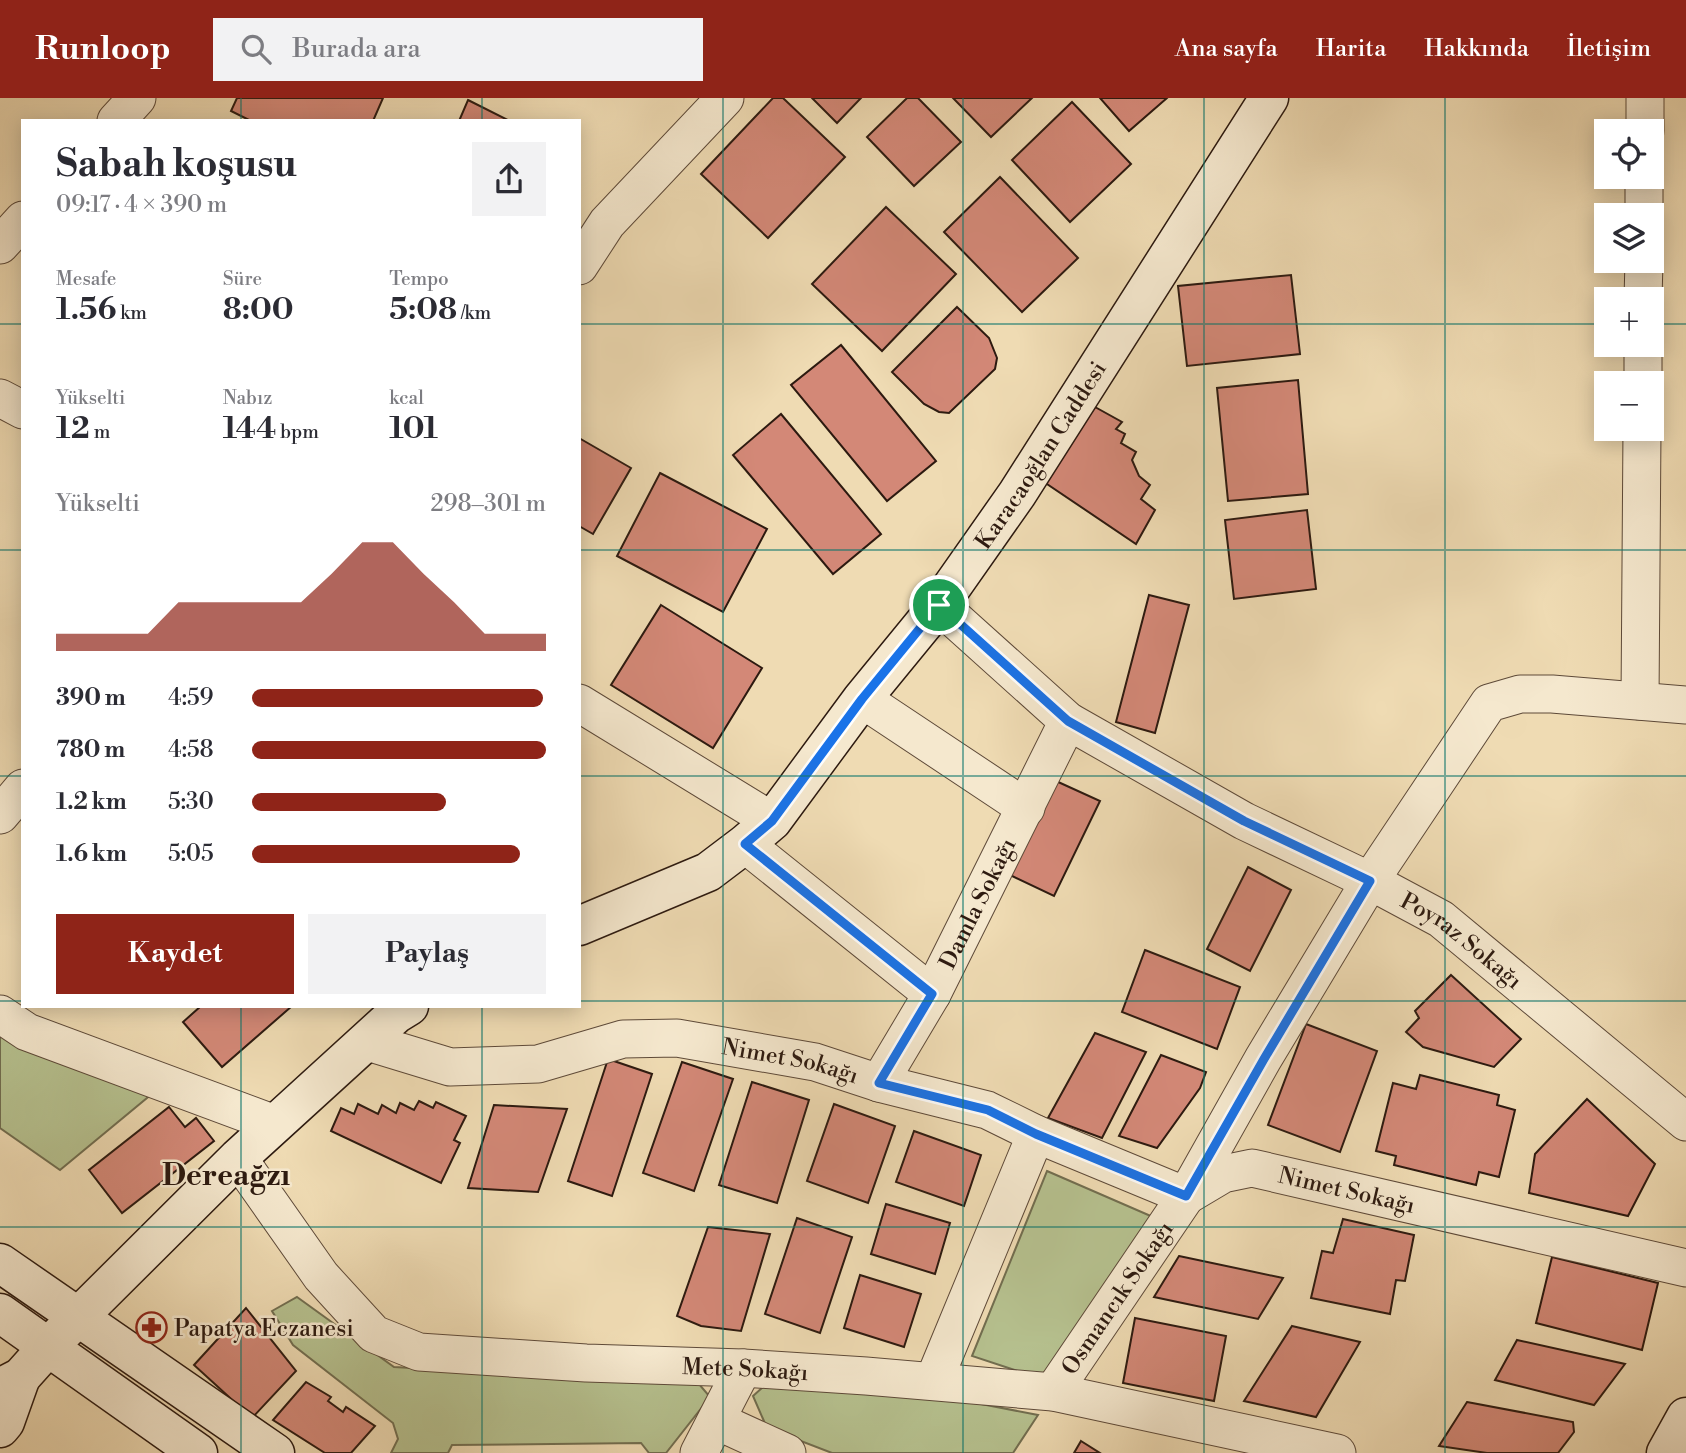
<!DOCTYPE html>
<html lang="tr">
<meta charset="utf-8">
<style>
:root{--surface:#fff;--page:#f2f2f3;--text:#2b2b33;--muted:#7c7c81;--accent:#8f2418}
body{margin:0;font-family:"Libre Bodoni",serif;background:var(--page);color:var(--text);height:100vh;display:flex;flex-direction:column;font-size:26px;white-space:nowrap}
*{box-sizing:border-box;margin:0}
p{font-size:23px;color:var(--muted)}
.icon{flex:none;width:38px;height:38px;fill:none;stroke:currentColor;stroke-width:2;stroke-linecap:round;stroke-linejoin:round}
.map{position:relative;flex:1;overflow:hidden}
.panel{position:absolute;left:21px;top:21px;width:560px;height:889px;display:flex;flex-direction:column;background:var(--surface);border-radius:0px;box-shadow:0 4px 18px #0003}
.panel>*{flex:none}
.controls{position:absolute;left:1594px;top:21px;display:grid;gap:14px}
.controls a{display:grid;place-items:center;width:70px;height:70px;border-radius:0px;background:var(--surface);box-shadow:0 4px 18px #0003;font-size:35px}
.pin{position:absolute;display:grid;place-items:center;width:60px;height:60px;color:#fff;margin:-30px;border:4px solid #fff;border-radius:50%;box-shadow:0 2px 7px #0007}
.round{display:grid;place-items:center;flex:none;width:74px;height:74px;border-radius:0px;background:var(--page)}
.headline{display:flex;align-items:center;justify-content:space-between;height:119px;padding:0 35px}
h1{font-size:38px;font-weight:700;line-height:52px}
.stats{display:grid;grid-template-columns:repeat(3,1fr);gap:10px;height:119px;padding:7px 35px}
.stats div{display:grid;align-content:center}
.stats b{font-size:30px;font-weight:700}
.stats small{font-size:19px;font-weight:400}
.stats p{font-size:19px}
.chart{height:196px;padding:14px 35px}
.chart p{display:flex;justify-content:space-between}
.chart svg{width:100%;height:126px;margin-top:7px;fill:var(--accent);opacity:.7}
.cta{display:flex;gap:14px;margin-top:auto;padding:14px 35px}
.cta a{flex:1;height:80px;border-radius:0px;background:var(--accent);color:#fff;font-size:28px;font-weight:700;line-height:80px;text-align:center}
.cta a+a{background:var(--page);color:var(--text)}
ul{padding:0 35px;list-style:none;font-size:23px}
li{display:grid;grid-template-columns:112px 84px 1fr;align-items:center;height:52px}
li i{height:18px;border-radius:9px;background:var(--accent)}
header{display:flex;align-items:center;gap:42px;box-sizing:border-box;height:98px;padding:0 35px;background:var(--accent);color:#fff}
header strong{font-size:33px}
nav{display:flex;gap:38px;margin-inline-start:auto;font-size:24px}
.search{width:490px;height:63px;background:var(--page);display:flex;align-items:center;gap:18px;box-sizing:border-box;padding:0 24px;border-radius:0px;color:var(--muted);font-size:26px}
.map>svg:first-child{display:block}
</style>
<header>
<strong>Runloop</strong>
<div class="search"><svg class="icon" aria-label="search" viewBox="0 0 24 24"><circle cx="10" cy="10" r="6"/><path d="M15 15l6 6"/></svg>Burada ara</div>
<nav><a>Ana sayfa</a><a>Harita</a><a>Hakkında</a><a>İletişim</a></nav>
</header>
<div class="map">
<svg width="1686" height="1355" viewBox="0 0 1686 1355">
<rect width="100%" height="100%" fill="#efdbb3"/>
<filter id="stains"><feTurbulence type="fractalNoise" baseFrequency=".00286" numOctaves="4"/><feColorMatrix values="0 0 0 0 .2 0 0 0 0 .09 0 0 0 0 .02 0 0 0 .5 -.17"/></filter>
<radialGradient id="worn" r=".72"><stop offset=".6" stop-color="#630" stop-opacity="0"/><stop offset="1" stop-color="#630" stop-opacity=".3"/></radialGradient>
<g fill="#b6c18f" stroke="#726e50" stroke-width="2">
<path d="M0 931 159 990 60 1072 0 1030Z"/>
<path d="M1047 1073 1153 1119 1042 1281 972 1258Z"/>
<path d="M297 1199 394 1269 699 1286 710 1299 666 1355H649L641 1345 452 1347 448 1355H391L398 1341 393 1325 293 1247 272 1213Z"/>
<path d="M763 1289 930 1296 1038 1317 1013 1355H832L767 1330 753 1298Z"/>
</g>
<g fill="#d38877" stroke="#2d1a10" stroke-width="2">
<path d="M237 0H383L373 23H251L231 13Z"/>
<path d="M773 0H783L845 59 768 140 701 76Z"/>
<path d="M812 0H861L837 25Z"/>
<path d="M907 0H918L961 44 914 88 867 39Z"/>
<path d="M953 0H1032L991 39Z"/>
<path d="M1100 0H1167L1129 33Z"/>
<path d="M468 2 510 23H459Z"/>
<path d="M1072 4 1131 66 1070 124 1012 62Z"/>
<path d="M1000 79 1078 160 1022 214 944 134Z"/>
<path d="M886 109 956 176 882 253 812 186Z"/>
<path d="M1291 177 1300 256 1187 268 1178 188Z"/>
<path d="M957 209 989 240 997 260 995 271 949 315 939 314 924 306 892 274Z"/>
<path d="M841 247 936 363 887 403 791 287Z"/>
<path d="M1298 282 1308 396 1228 403 1217 290Z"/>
<path d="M1095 309 1122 324 1116 331 1125 336 1121 345 1136 354 1132 362 1139 378 1150 387 1141 401 1155 412 1136 446 1044 384Z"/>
<path d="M781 316 881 436 833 476 733 357Z"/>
<path d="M579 340 631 370 593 436 579 428Z"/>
<path d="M660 375 767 431 723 514 617 458Z"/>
<path d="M1307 412 1316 491 1234 501 1225 422Z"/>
<path d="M1149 497 1189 507 1155 635 1116 624Z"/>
<path d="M661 507 762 570 713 650 611 587Z"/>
<path d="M1056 683 1100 703 1054 798 1010 777Z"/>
<path d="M1248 769 1291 792 1250 873 1207 851Z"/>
<path d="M1145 852 1240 889 1217 951 1122 914Z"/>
<path d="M1451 877 1521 941 1494 969 1423 949 1406 934 1419 920 1415 913Z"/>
<path d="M201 908H292L222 969 183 924Z"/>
<path d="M1306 926 1377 953 1340 1054 1268 1027Z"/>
<path d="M1095 935 1146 954 1102 1040 1048 1020Z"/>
<path d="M1161 957 1206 974 1200 990 1157 1050 1119 1038Z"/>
<path d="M608 961 652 976 612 1098 568 1083Z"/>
<path d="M682 964 733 981 694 1093 643 1075Z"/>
<path d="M1420 977 1499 997 1497 1007 1515 1012 1499 1079 1479 1074 1476 1087 1394 1067 1396 1058 1376 1053 1393 985 1416 991Z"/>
<path d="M752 984 809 1002 777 1105 719 1087Z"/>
<path d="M1587 1001 1655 1066 1628 1118 1529 1095 1535 1056Z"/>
<path d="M419 1003 433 1010 436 1004 466 1018 454 1042 460 1045 441 1085 331 1033 341 1010 354 1016 358 1006 378 1016 382 1007 396 1015 400 1005 414 1012Z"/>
<path d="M834 1006 895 1028 868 1105 807 1083Z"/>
<path d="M494 1007 567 1011 538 1094 468 1090Z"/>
<path d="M169 1009 185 1029 196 1020 214 1043 122 1115 89 1072Z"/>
<path d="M914 1033 981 1057 964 1108 896 1084Z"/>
<path d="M886 1106 950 1125 935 1176 871 1156Z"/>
<path d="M797 1120 852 1139 820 1235 765 1216Z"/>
<path d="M1343 1121 1414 1137 1405 1183 1396 1182 1390 1216 1311 1200 1322 1153 1333 1155Z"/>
<path d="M708 1129 770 1136 741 1233 701 1228 677 1218Z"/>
<path d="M1179 1158 1283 1180 1258 1221 1154 1199Z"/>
<path d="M1552 1159 1658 1185 1642 1252 1536 1225Z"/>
<path d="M860 1177 921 1196 904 1249 844 1230Z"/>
<path d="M246 1210 296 1273 252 1320 194 1267Z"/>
<path d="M1135 1220 1226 1238 1214 1303 1123 1285Z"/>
<path d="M1292 1228 1360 1244 1316 1319 1244 1303Z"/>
<path d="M1517 1242 1625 1266 1594 1307 1495 1282Z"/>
<path d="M306 1284 331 1299 328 1303 343 1314 346 1309 375 1328 351 1355H325L273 1322Z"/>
<path d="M1467 1304 1573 1324 1574 1334 1558 1355H1487L1439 1348Z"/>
<path d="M1081 1343 1100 1355H1074Z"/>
</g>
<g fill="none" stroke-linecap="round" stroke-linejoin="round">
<defs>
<g id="street">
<path d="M116 23 137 0"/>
<path d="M1645 33V0"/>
<path d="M1644 117V79"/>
<path d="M0 147 23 122"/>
<path d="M579 168 607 125 725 0"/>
<path d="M1643 201 1644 163"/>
<path d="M1643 285V247"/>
<path d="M0 300 23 312"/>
<path id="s1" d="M939 507 1068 623 1244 723 1370 783 1441 821 1686 1024"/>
<path d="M862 601 1026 710"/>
<path d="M1640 603 1642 331"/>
<path d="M579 605 772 723"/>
<path d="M0 717 23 690"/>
<path d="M745 746 932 896"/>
<path d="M0 916 27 934 275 1026"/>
<path id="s2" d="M368 944 450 969 538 966 623 941 677 940 815 964 879 985 987 1012 1036 1036 1186 1098 1223 1076 1252 1070 1686 1170"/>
<path id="s3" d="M879 985 932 896 1068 623"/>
<path id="s4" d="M238 1060 321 1178 374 1236 419 1254 586 1265 743 1270 866 1278 1053 1294 1337 1355"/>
<path d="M934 1282 1036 1036"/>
<path id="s5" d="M1053 1294 1186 1098 1263 961 1370 783 1489 605 1520 596H1552L1686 607"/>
<path d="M717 1323 787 1355"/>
<path d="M699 1355 743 1270"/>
</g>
<g id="secondary">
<path id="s6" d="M579 828 708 774 745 746 772 723 862 601 939 507 1017 396 1269 0"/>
<path d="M0 1165 275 1355"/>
<path d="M0 1215 198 1355"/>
<path d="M0 1290 21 1279 47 1250 238 1060 396 916 409 908"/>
<path d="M0 1330 5 1324 21 1279"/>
<path d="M1666 1355 1686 1319"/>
</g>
</defs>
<use href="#street" stroke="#5e4a39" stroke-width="39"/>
<use href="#secondary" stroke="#2d1a10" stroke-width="41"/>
<use href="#street" stroke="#f5e8ce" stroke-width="37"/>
<use href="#secondary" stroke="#f5e8ce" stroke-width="38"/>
</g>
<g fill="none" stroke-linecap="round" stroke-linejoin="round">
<defs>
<path id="route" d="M939 507 1068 623 1244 723 1370 783 1264 961 1186 1098 1036 1036 988 1012 879 985 932 896 745 746 772 723 862 601Z"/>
</defs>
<use href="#route" stroke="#fff" stroke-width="14"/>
<use href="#route" stroke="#1a73e8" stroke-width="9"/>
</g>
<path fill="none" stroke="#0f766e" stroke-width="2" stroke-opacity="0.55" d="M241 0V23M482 0V23M723 0V1355M963 0V1355M1204 0V1355M1445 0V1355M0 226H23M579 226H1606M1652 226H1686M0 452H23M579 452H1686M0 678H23M579 678H1686M0 903H23M579 903H1686M241 908V1355M482 908V1355M0 1129H1686"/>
<defs>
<symbol id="pharmacy-ring" viewBox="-11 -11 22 22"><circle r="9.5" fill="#f5e8ce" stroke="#8f2418" stroke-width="1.5"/><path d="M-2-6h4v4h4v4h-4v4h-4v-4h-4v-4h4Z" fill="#8f2418"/></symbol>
</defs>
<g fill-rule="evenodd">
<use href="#pharmacy-ring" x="134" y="1212" width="35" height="35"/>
</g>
<g text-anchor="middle" stroke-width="5" stroke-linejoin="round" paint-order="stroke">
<g font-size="23" fill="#2d1a10" stroke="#f5e8ce">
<text dy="8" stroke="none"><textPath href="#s6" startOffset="676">Karacaoğlan Caddesi</textPath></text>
<text dy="8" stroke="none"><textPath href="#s3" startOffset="205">Damla Sokağı</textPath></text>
<text dy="8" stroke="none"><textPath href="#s1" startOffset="625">Poyraz Sokağı</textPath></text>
<text dy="8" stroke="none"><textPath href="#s2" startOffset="432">Nimet Sokağı</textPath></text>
<text dy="8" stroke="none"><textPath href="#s2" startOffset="1022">Nimet Sokağı</textPath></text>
<text dy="8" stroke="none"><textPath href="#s5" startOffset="114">Osmancık Sokağı</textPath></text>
<text dy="8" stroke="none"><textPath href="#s4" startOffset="598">Mete Sokağı</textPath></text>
</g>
<g font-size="23" fill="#2d1a10" stroke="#f5e8ce" text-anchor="start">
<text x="174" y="1238">Papatya Eczanesi</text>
</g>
<g font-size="30" font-weight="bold" fill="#2d1a10" stroke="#f5e8ce">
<text x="226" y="1087">Dereağzı</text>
</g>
</g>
<rect width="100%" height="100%" filter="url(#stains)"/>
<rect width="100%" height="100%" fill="url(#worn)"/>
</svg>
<div class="controls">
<a><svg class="icon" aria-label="locate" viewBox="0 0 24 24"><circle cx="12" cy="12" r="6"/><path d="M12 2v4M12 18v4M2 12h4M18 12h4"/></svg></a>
<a><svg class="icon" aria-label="layers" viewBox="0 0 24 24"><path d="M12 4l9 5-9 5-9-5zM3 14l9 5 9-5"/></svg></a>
<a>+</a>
<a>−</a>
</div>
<div class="pin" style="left:939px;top:507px;background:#1e9e55"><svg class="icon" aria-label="arrive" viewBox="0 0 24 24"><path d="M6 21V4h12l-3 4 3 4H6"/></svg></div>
<section class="panel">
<div class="headline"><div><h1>Sabah koşusu</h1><p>09:17 · 4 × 390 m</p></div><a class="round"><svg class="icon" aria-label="share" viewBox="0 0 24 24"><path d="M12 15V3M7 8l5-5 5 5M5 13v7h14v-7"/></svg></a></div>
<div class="stats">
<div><p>Mesafe</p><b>1.56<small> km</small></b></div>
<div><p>Süre</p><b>8:00</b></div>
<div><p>Tempo</p><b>5:08<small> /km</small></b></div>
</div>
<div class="stats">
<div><p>Yükselti</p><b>12<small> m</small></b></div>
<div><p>Nabız</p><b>144<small> bpm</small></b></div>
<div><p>kcal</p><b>101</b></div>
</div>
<div class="chart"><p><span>Yükselti</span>298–301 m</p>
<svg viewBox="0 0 160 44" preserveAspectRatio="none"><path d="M0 44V38L10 38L20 38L30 38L40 27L50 27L60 27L70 27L80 27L90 17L100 6L110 6L120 17L130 27L140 38L150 38L160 38V44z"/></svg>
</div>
<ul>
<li><b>390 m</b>4:59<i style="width:99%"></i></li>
<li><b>780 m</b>4:58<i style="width:100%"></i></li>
<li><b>1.2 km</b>5:30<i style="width:66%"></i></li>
<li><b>1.6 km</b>5:05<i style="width:91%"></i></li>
</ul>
<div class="cta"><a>Kaydet</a><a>Paylaş</a></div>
</section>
</div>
